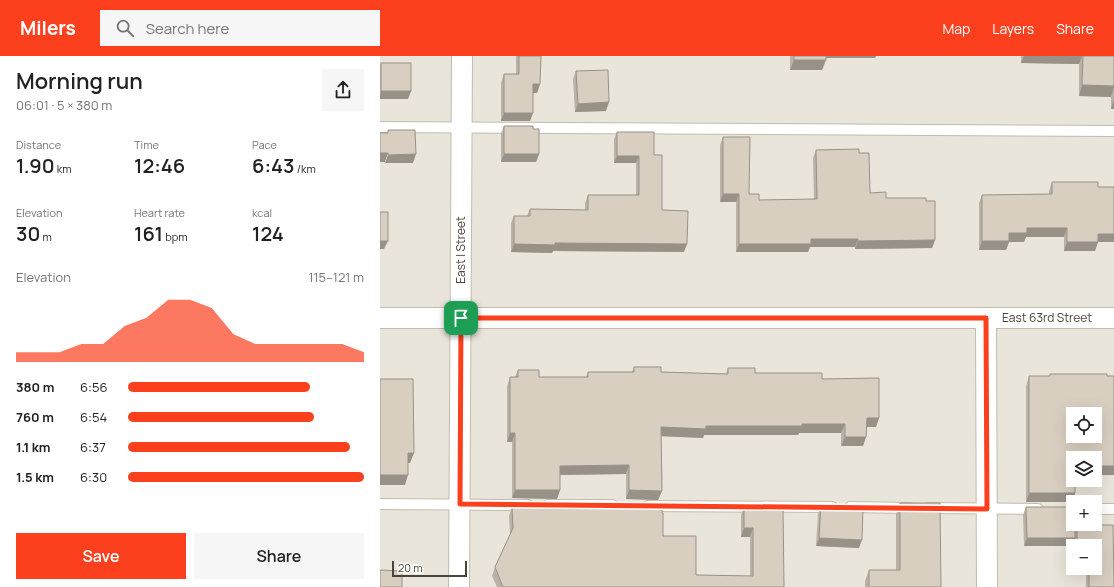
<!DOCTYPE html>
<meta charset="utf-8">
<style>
:root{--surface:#fff;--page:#f6f6f6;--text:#222;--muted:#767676;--accent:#fc3f1d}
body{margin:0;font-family:Manrope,sans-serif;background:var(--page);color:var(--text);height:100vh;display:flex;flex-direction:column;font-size:15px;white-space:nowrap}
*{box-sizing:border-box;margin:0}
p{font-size:13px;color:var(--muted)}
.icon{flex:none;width:22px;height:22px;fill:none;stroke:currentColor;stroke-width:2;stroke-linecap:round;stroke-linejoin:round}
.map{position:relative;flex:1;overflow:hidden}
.details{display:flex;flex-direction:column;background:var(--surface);width:380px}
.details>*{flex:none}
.buttons{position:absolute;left:686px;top:351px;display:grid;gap:8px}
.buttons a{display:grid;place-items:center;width:36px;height:36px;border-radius:0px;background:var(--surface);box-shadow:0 4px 16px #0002;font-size:20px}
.scale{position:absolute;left:12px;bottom:10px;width:75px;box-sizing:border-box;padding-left:4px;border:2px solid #4b4439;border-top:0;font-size:11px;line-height:14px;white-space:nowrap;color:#4b4439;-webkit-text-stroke:3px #fff;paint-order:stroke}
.pin{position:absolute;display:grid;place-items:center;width:34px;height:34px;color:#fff;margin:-17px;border-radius:8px;box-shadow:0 2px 6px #0006}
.round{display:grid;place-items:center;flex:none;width:42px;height:42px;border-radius:0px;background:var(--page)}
.summary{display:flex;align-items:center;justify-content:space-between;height:68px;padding:0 16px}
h1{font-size:22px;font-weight:600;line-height:30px}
.stats{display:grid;grid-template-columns:repeat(3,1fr);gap:6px;height:68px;padding:4px 16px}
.stats div{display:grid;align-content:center}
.stats b{font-size:20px;font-weight:600}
.stats small{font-size:11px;font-weight:400}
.stats p{font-size:11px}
.chart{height:112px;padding:8px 16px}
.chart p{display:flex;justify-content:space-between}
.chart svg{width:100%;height:72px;margin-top:4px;fill:var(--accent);opacity:.7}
.primary-button{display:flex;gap:8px;margin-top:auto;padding:8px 16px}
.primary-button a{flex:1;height:46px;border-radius:0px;background:var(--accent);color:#fff;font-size:16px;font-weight:600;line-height:46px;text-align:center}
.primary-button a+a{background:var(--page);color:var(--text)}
ul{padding:0 16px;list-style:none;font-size:13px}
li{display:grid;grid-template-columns:64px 48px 1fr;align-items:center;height:30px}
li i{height:10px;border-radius:5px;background:var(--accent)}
header{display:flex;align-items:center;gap:24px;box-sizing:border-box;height:56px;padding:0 20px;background:var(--accent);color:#fff}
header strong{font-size:19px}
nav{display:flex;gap:22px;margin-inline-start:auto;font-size:14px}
.search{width:280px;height:36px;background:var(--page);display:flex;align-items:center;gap:10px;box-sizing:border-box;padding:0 14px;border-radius:0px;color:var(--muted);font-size:15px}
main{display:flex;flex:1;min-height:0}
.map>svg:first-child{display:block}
</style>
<header>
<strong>Milers</strong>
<div class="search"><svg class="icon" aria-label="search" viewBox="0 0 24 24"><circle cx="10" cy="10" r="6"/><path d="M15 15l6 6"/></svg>Search here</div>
<nav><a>Map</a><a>Layers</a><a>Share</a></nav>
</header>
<main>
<section class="details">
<div class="summary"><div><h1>Morning run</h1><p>06:01 · 5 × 380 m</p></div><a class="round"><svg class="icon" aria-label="share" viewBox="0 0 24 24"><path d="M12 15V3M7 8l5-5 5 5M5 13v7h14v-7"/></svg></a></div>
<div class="stats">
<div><p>Distance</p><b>1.90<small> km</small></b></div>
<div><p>Time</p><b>12:46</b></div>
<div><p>Pace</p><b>6:43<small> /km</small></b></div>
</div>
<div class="stats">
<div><p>Elevation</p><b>30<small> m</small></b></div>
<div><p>Heart rate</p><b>161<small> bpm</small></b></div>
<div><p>kcal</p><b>124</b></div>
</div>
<div class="chart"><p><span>Elevation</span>115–121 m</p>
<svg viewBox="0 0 160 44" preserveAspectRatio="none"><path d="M0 44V38L10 38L20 38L30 33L40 33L50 22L60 17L70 6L80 6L90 11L100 27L110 33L120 33L130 33L140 33L150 33L160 38V44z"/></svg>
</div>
<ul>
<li><b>380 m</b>6:56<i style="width:77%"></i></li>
<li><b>760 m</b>6:54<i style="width:79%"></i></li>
<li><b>1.1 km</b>6:37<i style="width:94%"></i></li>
<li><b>1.5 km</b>6:30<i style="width:100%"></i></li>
</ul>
<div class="primary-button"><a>Save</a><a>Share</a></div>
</section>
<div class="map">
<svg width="734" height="531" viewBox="0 0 734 531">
<rect width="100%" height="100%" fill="#f6f3ec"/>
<path fill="#eae5da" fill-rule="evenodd" d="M0 0H734V531H0ZM693 358H715V380H693ZM693 402H715V424H693ZM693 446H715V468H693ZM693 490H715V512H693Z"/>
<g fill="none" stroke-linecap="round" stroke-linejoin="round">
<defs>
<g id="service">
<path d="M0 71 734 75"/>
<path d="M0 448 148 449"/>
<path d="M168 449H232"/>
<path d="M268 450 452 451"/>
<path d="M470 451 530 452"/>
<path d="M548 452 658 453"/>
<path d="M715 453H734"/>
</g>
<g id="minor">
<path d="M0 262H734"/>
<path d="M606 262 607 531"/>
<path d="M79 531 82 0"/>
</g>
</defs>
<use href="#service" stroke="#c2bbae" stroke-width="12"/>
<use href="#minor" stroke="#c2bbae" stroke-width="22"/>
<use href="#service" stroke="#fff" stroke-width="10"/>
<use href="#minor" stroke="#fff" stroke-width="20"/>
</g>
<g fill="#bab2a6">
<path d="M136 0H161L160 28 157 37H153V57L150 65H121V26L124 18H136Z"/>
<path d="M410 0H496L495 2H446L442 14H410Z"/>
<path d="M641 0H734V53H731V41L699 40V8L641 7Z"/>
<path d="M1 7 31 35 28 43H0V10Z"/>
<path d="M196 15 226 55 195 56 193 23Z"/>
<path d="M124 70 153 73 159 98 156 106H121V78Z"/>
<path d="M237 76 274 99 282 154 304 196 173 195 172 197 131 196V167L134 160H147L150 153 205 154V147L208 139H256V107H234V83Z"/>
<path d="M343 81 369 138 379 144H434L433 102 436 94 479 97 490 137 506 142 546 145 555 184 552 192 475 193V191H430L428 196H356V146H340V89Z"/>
<path d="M672 126 718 131 734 186H718L715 195H684V181H646L644 186H629L626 194H599V147L602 139 669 138V135Z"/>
<path d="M254 311 281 316 346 318 348 312 375 317 442 323 499 362 496 371H487L486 381 483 390H461V377H419L418 379H324L323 382 281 380 282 435 278 444 246 443V418L180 419V434L177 443 132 442V386H127V330L130 321H135L138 314 159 321H206L208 316H252Z"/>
<path d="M670 318 734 320V419H715V402H693L695 437 692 446H646V330L649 320H670Z"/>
<path d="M135 447 180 449H249V448L283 480 316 519 370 520V481H361V459L364 450 404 531H117L112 520 115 511 130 479 129 460 132 451H133Z"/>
<path d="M520 447 561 531H485V525L489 514H516V458Z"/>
<path d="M441 449 479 492 436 490 438 458Z"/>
<path d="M646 451 695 473 697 469 733 510 734 531H706V512H715V490H694V486L692 490H644L643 459Z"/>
</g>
<g fill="#979187">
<path d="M443 0H496L495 2H442Z"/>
<path d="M644 0H702L699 8 641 7Z"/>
<path d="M414 4H446L442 14H410Z"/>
<path d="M153 28H160L157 37H150Z"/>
<path d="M702 29 734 30V31L731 41 699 40Z"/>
<path d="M1 35H31L28 43H0V38Z"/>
<path d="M734 43V53H731Z"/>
<path d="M229 46 226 55 195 56 198 48Z"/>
<path d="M124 57H153L150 65H121Z"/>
<path d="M0 97H8L5 106H0Z"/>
<path d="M36 98 33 107H5L8 99Z"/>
<path d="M124 98H159L156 106H121Z"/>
<path d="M237 100H259L256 107H234Z"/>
<path d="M343 138H359L356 146H340Z"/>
<path d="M647 172H687L684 181H646L644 186H629L626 194H599L602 185Z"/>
<path d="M718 178H734V186H715Z"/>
<path d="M431 183H478L475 191H430L428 196H356L359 188Z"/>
<path d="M555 184 552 192 475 193 478 185Z"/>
<path d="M0 185H8L4 193H0Z"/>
<path d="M687 186H718L715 195H684Z"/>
<path d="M175 187 307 188 304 196 173 195 172 197 131 196 134 188Z"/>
<path d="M487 362H499L496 371H484Z"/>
<path d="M422 368H465L461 377H419L418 379H324L323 382 278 380 281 371Z"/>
<path d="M130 377H135L132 386H127Z"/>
<path d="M465 381H486L483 390H461Z"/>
<path d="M28 397H34L30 407H25Z"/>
<path d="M249 409 246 418 177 419 180 410Z"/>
<rect x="715" y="410" width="19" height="9"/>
<path d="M0 419H28L25 429H0Z"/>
<path d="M135 434H180L177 443 132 442Z"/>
<path d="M249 434 282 435 278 444 246 443Z"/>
<path d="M649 437H695L692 446H646Z"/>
<path d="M364 472H373L370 481H361Z"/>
<path d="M439 482 482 484 479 492 436 490Z"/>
<path d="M647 482H695L692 490H644Z"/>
</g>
<g fill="#d8cfc1" stroke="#979187" fill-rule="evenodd">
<path d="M139 0H161L160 28H153V57H124V18H139Z"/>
<rect x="414" y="0" width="32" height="4"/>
<path d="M703 0H734V30L702 29Z"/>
<rect x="1" y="7" width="30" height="28"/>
<path d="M228 14 229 46 198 48 196 15Z"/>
<path d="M124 70H153V73H159V98H124Z"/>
<path d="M8 74H35L36 98 8 99V97H0V77H8Z"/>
<path d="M237 76H274V99H282V154L308 155 307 188 175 187V189L134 188V160H150V153L208 154V139H259V100H237Z"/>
<path d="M343 81H370L369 138H379V144L437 143 436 94 479 93V97H489L490 137 506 136V142H546V145H555V184L478 185V183H431V188H359V138H343Z"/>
<path d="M672 126H718V131H734V178H718V186H687V172H647V177H629V185H602V139L672 138Z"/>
<rect x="0" y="156" width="8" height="29"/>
<path d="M254 311H281V316L348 318V312H375V317H442V323L499 322V362H487L486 381H465V368H422V370H326V373L281 371 282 435 249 434V409L180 410V434H135V377H130V321H138V314H159V321H208V316H254Z"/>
<path d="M670 318H727V320H734V410H715V402H693V424H695V437H649V320H670ZM693 358H715V380H693Z"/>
<path d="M0 323H33L34 397H28V419H0Z"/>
<path d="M135 447H180V449H249V448H282V457H283V480H316V519L373 520V472H364V450H403L404 531H123L115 511 133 472 132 451H135Z"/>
<path d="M520 447H560L561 531H489V514H520Z"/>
<path d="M441 449 483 450 482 484 439 482Z"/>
<path d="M646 451H693V468H695V482H647Z"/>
<path d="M697 469H733L734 531H709V512H715V490H697Z"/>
<path d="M0 514 22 515V531H0Z"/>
</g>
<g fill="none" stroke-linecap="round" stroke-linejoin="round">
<defs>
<path id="route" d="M81 262H606L607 453 80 448Z"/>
</defs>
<use href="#route" stroke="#fff" stroke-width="8"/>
<use href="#route" stroke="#fc3f1d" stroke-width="5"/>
</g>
<g text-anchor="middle" stroke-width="3" stroke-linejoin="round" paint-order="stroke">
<g font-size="12" fill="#4b4439" stroke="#fff">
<text transform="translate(81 194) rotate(-90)" y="4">East I Street</text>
<text x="667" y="266">East 63rd Street</text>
</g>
</g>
</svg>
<div class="buttons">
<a><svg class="icon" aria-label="locate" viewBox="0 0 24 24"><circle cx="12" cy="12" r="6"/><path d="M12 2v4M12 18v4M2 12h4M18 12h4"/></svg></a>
<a><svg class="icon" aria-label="layers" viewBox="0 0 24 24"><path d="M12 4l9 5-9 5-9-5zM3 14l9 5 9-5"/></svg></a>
<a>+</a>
<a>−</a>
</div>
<div class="scale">20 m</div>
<div class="pin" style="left:81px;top:262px;background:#1e9e55"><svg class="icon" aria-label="arrive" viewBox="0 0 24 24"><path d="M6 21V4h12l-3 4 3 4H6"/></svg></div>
</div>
</main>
